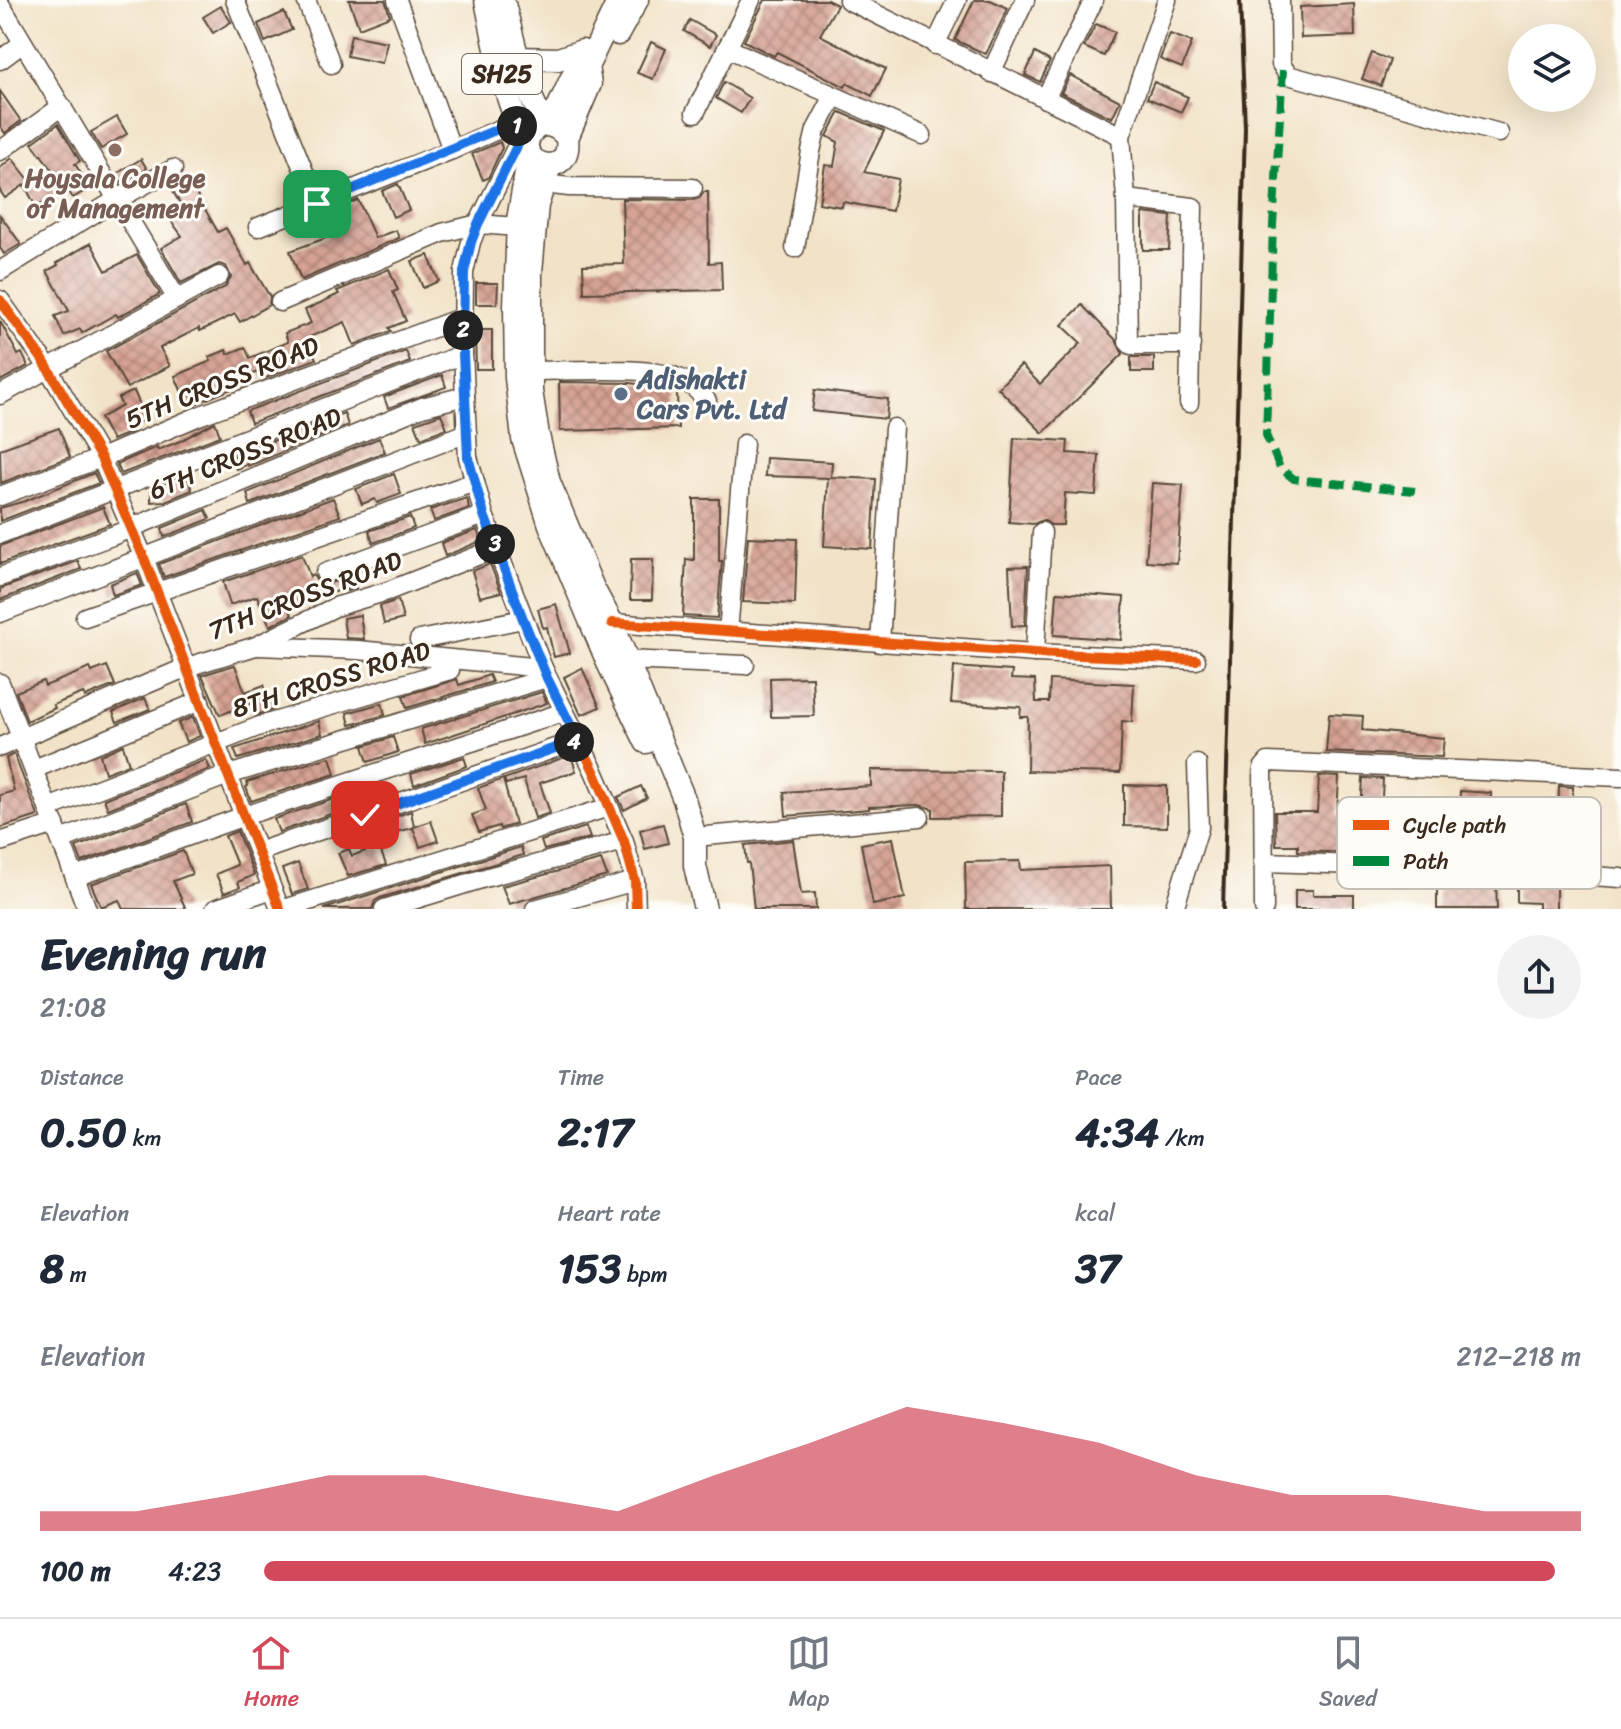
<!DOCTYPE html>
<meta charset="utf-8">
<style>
:root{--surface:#fff;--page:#f2f2f3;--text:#1f2937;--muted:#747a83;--line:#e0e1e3;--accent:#d1495b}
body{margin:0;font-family:Sriracha,sans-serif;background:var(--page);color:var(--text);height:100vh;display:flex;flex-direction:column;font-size:30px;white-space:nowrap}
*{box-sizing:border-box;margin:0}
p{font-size:26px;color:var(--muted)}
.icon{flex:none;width:44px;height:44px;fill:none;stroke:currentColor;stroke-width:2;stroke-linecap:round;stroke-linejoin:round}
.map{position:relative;height:909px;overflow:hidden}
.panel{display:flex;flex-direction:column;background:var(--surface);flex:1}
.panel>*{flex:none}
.buttons{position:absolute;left:1508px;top:24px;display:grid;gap:16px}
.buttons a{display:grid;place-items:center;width:88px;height:88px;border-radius:50%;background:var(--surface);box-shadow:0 8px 32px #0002;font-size:40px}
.pin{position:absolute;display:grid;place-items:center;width:68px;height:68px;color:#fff;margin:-34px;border-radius:16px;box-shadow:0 4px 12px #0006}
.km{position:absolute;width:40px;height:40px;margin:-20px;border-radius:50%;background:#222;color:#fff;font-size:22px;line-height:40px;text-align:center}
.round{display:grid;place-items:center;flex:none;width:84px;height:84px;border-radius:42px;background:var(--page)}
.overview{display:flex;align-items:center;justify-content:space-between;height:136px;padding:0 40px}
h1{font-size:44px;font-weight:800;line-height:60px}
.figures{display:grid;grid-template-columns:repeat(3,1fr);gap:12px;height:136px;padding:8px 40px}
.figures div{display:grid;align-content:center}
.figures b{font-size:40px;font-weight:800}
.figures small{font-size:22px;font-weight:400}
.figures p{font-size:22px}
.chart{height:224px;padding:16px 40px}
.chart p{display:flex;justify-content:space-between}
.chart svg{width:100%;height:144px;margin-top:8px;fill:var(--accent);opacity:.7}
ul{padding:0 40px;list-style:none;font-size:26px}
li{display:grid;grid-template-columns:128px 96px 1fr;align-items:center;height:60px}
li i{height:20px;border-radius:10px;background:var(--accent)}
.tab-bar{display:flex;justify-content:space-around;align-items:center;height:112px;border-top:2px solid var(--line);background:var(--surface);font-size:22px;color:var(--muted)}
.tab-bar a{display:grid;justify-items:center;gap:4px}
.tab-bar .active{color:var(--accent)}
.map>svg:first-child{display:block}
</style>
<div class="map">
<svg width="1621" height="909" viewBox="0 0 1621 909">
<defs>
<pattern id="building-cross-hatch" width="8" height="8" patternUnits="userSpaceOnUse" patternTransform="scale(2)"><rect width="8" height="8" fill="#d6a294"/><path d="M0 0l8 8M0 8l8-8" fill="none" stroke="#af8478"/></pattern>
</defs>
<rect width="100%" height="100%" fill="#fdfcf7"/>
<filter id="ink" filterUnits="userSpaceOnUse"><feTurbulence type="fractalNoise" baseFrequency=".0125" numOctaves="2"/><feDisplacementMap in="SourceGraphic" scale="16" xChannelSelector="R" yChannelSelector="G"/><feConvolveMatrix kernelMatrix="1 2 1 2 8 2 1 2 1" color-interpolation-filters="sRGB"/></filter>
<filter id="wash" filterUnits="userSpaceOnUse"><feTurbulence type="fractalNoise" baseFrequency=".006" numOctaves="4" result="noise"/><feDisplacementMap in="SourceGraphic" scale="32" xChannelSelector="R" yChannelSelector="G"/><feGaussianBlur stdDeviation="1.8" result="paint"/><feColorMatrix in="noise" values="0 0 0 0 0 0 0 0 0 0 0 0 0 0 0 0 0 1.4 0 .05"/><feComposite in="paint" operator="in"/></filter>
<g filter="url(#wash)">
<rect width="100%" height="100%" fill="#f2e3c8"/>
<g id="blocks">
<g fill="url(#building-cross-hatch)">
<path d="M349 0H385L390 16 359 28Z"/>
<path d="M765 0H827L837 5 820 35 886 69 872 96 847 83 845 87 777 52 774 56 744 41Z"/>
<path d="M974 0H990L1008 8 986 54 955 40Z"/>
<path d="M1354 4 1355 36 1301 38 1300 7Z"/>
<path d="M221 6 231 22 213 33 203 17Z"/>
<path d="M284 12 292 30 265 42 258 24Z"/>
<path d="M690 20 716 35 710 46 684 31Z"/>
<path d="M1096 24 1115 32 1104 56 1084 47Z"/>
<path d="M1170 34 1192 42 1182 68 1160 59Z"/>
<path d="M351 35 387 42 382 63 347 56Z"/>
<path d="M651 42 666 49 653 79 637 73Z"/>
<path d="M1035 53 1050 61 1040 82 1025 75Z"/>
<path d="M1372 53 1390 60 1381 86 1362 79Z"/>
<path d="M1070 75 1120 101 1112 118 1061 93Z"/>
<path d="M724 82 750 98 741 113 716 98Z"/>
<path d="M1154 82 1188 97 1181 112 1147 98Z"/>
<path d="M0 91 21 121 5 133 0 126Z"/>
<path d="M840 112 884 131 864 172 898 179 892 211 843 202 842 207 819 203 825 165 834 166 838 142 827 136Z"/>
<path d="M117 117 127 134 101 149 91 132Z"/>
<path d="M58 124 80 161 75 164 90 188 73 198 69 192 36 207 25 186 54 172 32 143Z"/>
<path d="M500 142 502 148 488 178 483 180 472 154Z"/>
<path d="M12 158 30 181 5 198 0 191V168Z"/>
<path d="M141 159 147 169 122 183 116 174Z"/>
<path d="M187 178 218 232 226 228 247 265 250 263 270 297 269 305 240 322 235 314 200 331 199 328 160 348 170 366 127 388 106 351 225 287 231 277 226 266 219 264 181 283 161 248 182 236 167 215 181 205 171 188Z"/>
<path d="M398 184 409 210 393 217 382 191Z"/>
<path d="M704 192H708L709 263 721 262 722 290 584 293 583 265 624 264 622 199 693 200 700 198Z"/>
<path d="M358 200 375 238 396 230 399 238 301 280 290 251 329 237 321 217 346 208 344 206Z"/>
<path d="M1143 213 1171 216 1169 250H1143Z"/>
<path d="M0 215 21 244 4 254 0 248Z"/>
<path d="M91 243 106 271 137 255 160 294 118 317 116 314 82 333 80 329 64 336 55 316 69 311 47 271 58 265 57 263Z"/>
<path d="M428 255 439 281 423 288 412 261Z"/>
<path d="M389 269 398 290 393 292 406 321 389 328 391 331 354 345 345 322 307 338 316 359 263 379 260 371 239 380 241 385 188 407 175 376 211 361 209 357 226 350 228 354 245 347 250 358 288 342 285 333 311 323 305 310 339 294 337 291Z"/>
<path d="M476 283H498L497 304H476Z"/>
<path d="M1082 305 1116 340 1123 354 1043 433 998 388 1021 365 1040 384 1081 343 1062 325Z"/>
<path d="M0 321 18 355 22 353 28 366 0 381Z"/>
<path d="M475 330H492V369H476Z"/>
<path d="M406 351 410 362 251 423 247 411Z"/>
<rect x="1131" y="357" width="23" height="15"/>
<path d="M442 375 446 387 388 408 384 397Z"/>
<path d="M559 382 631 383 677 391 678 428 560 431Z"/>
<path d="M815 390 888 399 886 419 812 411Z"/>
<path d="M134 391 146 419 129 427 132 432 112 440 100 418 122 406 118 398Z"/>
<path d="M344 413 348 425 248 466 247 464 236 469 232 457Z"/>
<path d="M441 414 447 428 421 438 415 423Z"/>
<path d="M215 422 220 436 121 474 117 464 157 447 158 450 180 441Z"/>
<path d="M59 428 70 457 1 483 0 449Z"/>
<path d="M379 438 385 452 250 504 247 493Z"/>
<path d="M1014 438 1068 441 1067 453 1099 455 1096 495 1065 493 1063 525H1051L1043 520 1034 524 1009 522Z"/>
<path d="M766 458 832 462 831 477 876 479 872 549 824 546 828 478 765 476Z"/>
<path d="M94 473 99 483 0 521V508L25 501Z"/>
<path d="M186 474 192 490 165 501 151 502V488Z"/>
<path d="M394 474 401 494 377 503 375 499 362 504 356 489Z"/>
<path d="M1152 483 1183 485 1177 563 1146 561Z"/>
<path d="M333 498 340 516 164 577 159 564Z"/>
<path d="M467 498 469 508 434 521 430 510Z"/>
<path d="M694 499H719V561H722L717 618 683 616 686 559 694 560Z"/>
<path d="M103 507 110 524 0 564V546Z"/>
<path d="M206 510 210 519 164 537 162 528Z"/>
<path d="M410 517 414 528 373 543 369 531Z"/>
<path d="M477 530 481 541 445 556 441 543Z"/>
<path d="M748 537 797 539 795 604 743 602Z"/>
<path d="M302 555 310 577 313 575 318 583 328 584 353 575 356 588 347 591 346 588 289 608 292 615 270 626 257 596 230 605 223 582Z"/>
<path d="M631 559H653L652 600H630Z"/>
<path d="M78 561 81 569 0 600V589Z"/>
<path d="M490 564 501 592 480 597 472 571Z"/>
<path d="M1028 566 1025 625 1012 626 1009 567Z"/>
<path d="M137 573 142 585 113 595 110 584Z"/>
<path d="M1057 592 1124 597 1121 640 1054 635Z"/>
<path d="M398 600 403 619 384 624 380 606Z"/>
<path d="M556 604 570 653 554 657 547 627 543 628 538 609Z"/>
<path d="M360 615 364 639 346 638 343 618Z"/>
<path d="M235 665 245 692 264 685 273 710 256 715 251 703 220 715 202 675Z"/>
<path d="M107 666 115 685 85 697 83 693 53 705 55 708 27 721 16 692 43 681 45 686 90 668 92 672Z"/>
<path d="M954 667 1012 671 1011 679 1035 680 1036 702H1049L1050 680 1134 684 1132 722 1122 721 1120 773 1027 771 1028 717H1020L1021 707 951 703Z"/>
<path d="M582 668 600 707 581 715 564 677Z"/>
<path d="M489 675 492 682 407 708 403 696 457 679 459 685Z"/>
<path d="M812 677 814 716 771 717 770 678Z"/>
<path d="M542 692 547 703 425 744 421 729Z"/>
<path d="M145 698 150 709 117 722 113 712Z"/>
<path d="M382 703 385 715 350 725 347 713Z"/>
<path d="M1329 714 1363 716 1362 730 1444 738 1442 757 1326 752Z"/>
<path d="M193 717 200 736 186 742 178 723Z"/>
<path d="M319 721 322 734 238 759 234 749Z"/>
<path d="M393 737 398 752 368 762 363 746Z"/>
<path d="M123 745 129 764 105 773 100 755Z"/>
<path d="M14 754 38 816 0 828V795L14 791 6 758Z"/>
<path d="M571 755 576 771 540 783 550 813 535 818 524 779 506 784 504 779Z"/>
<path d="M330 757 335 774 251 801 246 787 248 786 247 782Z"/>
<path d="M464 757 467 766 414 785 411 774Z"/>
<path d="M206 760 210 769 108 809 104 799Z"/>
<path d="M871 770 1001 771V816L933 817V809L919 805 869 807V809L786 816 784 792 871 786Z"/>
<path d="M1319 776 1339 777 1337 815 1357 816 1356 853 1298 851V845H1276L1275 812H1317Z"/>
<path d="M1363 778 1383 779 1381 814 1361 813Z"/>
<path d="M503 779 515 824 500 829 499 826 479 832 472 815 486 810 478 788Z"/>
<path d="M1124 785 1167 786V827L1124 826Z"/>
<path d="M641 786 647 798 624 810 618 797Z"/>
<path d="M1559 786 1573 787 1572 823H1575V851H1536L1535 819 1558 818Z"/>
<path d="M367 788 369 794 386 789 388 794 279 832 274 819Z"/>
<path d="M1460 791 1491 793 1490 814 1459 812Z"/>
<path d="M186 804 192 822 82 862 76 847Z"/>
<path d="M411 811 414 827 431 821 438 841 420 847 413 828 378 836 375 824Z"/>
<path d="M663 824 668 843 645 849 640 830Z"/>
<path d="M586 827 590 838 544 850 541 841Z"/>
<path d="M237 831 254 875 238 882 240 887 224 893 216 874 237 865 225 836Z"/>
<path d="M893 838 905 898 873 905 861 844Z"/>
<path d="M793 840 801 894 815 893 816 909H754L749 863H747L745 845Z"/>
<path d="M379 846 386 865 348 876 338 853 349 849 352 856Z"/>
<path d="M521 847 523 855 380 898 375 901 372 909H324Z"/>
<path d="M183 851 192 874 173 881 186 909H123L119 900 101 907 91 884Z"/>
<path d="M601 860 607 876 509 904 502 886Z"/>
<path d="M1020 861 1021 870 1110 866 1111 909H966L965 862Z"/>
<path d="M298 863 308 889 292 894 282 869Z"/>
<path d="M1477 881 1496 882 1497 909H1437V885L1478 884Z"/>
<path d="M1517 883 1556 886V909H1538V903L1517 902Z"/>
<path d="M1295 890H1313V895H1354V909H1295Z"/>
</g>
</g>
</g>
<g filter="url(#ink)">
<use href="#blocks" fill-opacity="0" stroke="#564638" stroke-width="2"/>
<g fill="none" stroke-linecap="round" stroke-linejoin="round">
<defs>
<g id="minor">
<path d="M235 0 317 204"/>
<path d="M306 0 331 64"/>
<path d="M397 0 452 150"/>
<path d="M848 0 1121 136"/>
<path d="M1167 0 1121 136 1126 199 1128 342 1131 345H1191"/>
<path d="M1280 0 1281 64 1288 75 1499 133"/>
<path d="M0 4 177 299"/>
<path d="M935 45 957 0"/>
<path d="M727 48 922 135"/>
<path d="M0 60 23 43"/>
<path d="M991 73 1025 0"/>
<path d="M1045 99 1094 0"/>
<path d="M695 113 751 0"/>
<path d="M522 136 478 224 471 242 464 272 463 354 468 457 484 515 543 668 594 771 624 841 635 881 636 909"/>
<path d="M0 151 62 106"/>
<path d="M543 184 569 187 693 188"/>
<path d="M1126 199 1193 207 1189 403"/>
<path d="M258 227 452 150 515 122"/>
<path d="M795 248 811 151 816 130 834 96"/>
<path d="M0 271 116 200 173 169"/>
<path d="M0 300 43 360 101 458 144 558 280 909"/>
<path d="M280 302 442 233 478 224 518 227"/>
<path d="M531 371C567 371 654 365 683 380 693 385 700 393 707 401"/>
<path d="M0 395 219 276"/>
<path d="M0 496 101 458 201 415 463 317"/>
<path d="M0 534 463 354"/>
<path d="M325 573 484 515"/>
<path d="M0 577 112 536 422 407 465 396"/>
<path d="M0 613 467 433"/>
<path d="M85 617 475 482"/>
<path d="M612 623 1035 653 1196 660"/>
<path d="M728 632 744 444"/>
<path d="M419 640 523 619"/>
<path d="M880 643 894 428"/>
<path d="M258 646 358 650 543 668"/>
<path d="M1035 653 1042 532"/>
<path d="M625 660 745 665"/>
<path d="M0 683 87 909"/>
<path d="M0 747 187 667 256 646 335 607 388 591 497 548"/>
<path d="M34 769 200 701"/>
<path d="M48 808 260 726 450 670"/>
<path d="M695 837 920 817"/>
<path d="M61 840 228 775 547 678"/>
<path d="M0 842 55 824"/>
<path d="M258 852 578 740"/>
<path d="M1263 862 1489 869 1621 878"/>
<path d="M75 877 244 816 564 712"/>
<path d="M215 909 272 889"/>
<path d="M284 909 609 807"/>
<path d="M384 909 488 877 624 841"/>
<path d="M535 909 635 881"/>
<path d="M1174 909 1199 828 1197 764"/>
<path d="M1264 909 1263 768 1268 762 1621 777"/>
</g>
<g id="major">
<path d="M486 0C496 49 504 100 527 145"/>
<path d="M503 0 523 79 544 125"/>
<path d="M618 34 637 0"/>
<path d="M517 58 558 59 582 51"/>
<path d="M550 125 573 75 587 67 619 0"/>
<path d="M567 138C559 126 541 118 531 134 511 164 573 183 567 138L590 84 587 67"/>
<path d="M529 155 518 220 515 306 516 378 523 439 550 525 608 663 646 742"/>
<path d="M550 166 537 205 531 272V391L538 435 549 482 593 588 612 623 684 799 695 837V866L705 909"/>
</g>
</defs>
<use href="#minor" stroke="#564638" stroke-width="21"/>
<use href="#major" stroke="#564638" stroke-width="25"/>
<use href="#minor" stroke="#fff" stroke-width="18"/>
<use href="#major" stroke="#fff" stroke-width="22"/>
<path stroke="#3b2a1e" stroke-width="4" d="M1223 909 1245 128 1240 0"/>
<path stroke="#00873e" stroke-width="8" stroke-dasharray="16 8" stroke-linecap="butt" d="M1283 70 1273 225 1266 435 1280 468 1294 479 1415 491"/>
<defs>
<g id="cycleway">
<path d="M522 136 478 224 471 242 464 272 463 354 468 457 484 515 543 668 594 771 624 841 635 881 636 909"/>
<path d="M0 300 43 360 101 458 144 558 280 909"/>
<path d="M612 623 1035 653 1196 660"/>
</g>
</defs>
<use href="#cycleway" stroke="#fdfcf7" stroke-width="15"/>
<use href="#cycleway" stroke="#e8590c" stroke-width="10"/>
</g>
</g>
<g fill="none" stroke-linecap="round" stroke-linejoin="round" filter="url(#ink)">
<defs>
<path id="route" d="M317 204 515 122 522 136 478 224 471 242 464 272 463 354 468 457 484 515 523 619 547 678 578 740 365 815"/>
</defs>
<use href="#route" stroke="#fff" stroke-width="16"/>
<use href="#route" stroke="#1a73e8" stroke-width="10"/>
</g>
<circle fill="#8d6e63" stroke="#fdfcf7" stroke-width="3" cx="115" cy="150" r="8"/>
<circle fill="#5c6f8a" stroke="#fdfcf7" stroke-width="3" cx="621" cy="394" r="8"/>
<g text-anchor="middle" stroke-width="6" stroke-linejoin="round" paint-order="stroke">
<rect fill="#fdfcf7" stroke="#75695f" stroke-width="2" x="462" y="54" width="80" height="40" rx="6"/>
<g font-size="24" font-weight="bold" fill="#3b2a1e">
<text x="502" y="82">SH25</text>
</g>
<g font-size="26" font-weight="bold" fill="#785e54" stroke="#fdfcf7">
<text x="115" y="187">Hoysala College<tspan x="115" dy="30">of Management</tspan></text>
</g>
<g font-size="26" font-weight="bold" fill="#4e5e75" stroke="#fdfcf7" text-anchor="start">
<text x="637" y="388">Adishakti<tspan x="637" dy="30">Cars Pvt. Ltd</tspan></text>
</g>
<g font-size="26" fill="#3b2a1e" stroke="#fdfcf7">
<text transform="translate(222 382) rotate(-22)" y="9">5TH CROSS ROAD</text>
<text transform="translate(245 453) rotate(-22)" y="9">6TH CROSS ROAD</text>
<text transform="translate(305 595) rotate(-21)" y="9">7TH CROSS ROAD</text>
<text transform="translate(331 679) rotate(-17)" y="9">8TH CROSS ROAD</text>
</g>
</g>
<rect x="1337" y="797" width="264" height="92" rx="12" fill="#fdfcf7" stroke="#c3bdb6" stroke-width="2"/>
<rect x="1353" y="820" width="36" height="10" fill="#e8590c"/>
<rect x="1353" y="856" width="36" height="10" fill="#00873e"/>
<g font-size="22" fill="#3b2a1e">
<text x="1403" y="833">Cycle path</text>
<text x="1403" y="869">Path</text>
</g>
</svg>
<div class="buttons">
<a><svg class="icon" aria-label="layers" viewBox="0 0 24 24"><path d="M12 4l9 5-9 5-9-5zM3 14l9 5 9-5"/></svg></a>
</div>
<div class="pin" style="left:317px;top:204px;background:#1e9e55"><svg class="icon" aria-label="arrive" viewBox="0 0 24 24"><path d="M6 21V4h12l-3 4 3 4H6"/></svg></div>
<div class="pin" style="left:365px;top:815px;background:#d93025"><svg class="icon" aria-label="check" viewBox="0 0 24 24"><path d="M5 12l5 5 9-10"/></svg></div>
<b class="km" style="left:517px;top:126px">1</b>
<b class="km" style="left:463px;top:330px">2</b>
<b class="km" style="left:495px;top:544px">3</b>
<b class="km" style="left:574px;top:742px">4</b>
</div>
<section class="panel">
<div class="overview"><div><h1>Evening run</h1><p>21:08</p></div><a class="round"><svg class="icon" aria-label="share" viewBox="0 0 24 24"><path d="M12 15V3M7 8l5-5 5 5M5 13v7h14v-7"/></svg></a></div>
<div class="figures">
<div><p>Distance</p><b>0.50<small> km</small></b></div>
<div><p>Time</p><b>2:17</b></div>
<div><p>Pace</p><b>4:34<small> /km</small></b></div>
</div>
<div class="figures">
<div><p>Elevation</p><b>8<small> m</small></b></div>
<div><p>Heart rate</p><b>153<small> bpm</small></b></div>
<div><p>kcal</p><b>37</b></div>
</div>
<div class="chart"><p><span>Elevation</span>212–218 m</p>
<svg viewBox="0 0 160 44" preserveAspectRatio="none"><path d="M0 44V38L10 38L20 33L30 27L40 27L50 33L60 38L70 27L80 17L90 6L100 11L110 17L120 27L130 33L140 33L150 38L160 38V44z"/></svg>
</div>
<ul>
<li><b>100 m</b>4:23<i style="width:98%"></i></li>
</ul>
</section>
<nav class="tab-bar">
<a class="active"><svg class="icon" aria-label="home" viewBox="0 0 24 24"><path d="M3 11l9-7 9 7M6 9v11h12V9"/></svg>Home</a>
<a><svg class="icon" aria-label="map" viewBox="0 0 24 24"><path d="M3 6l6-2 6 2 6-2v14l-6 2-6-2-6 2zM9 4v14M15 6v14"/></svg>Map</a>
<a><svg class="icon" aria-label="saved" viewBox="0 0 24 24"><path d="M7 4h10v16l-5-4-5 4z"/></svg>Saved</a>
</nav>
